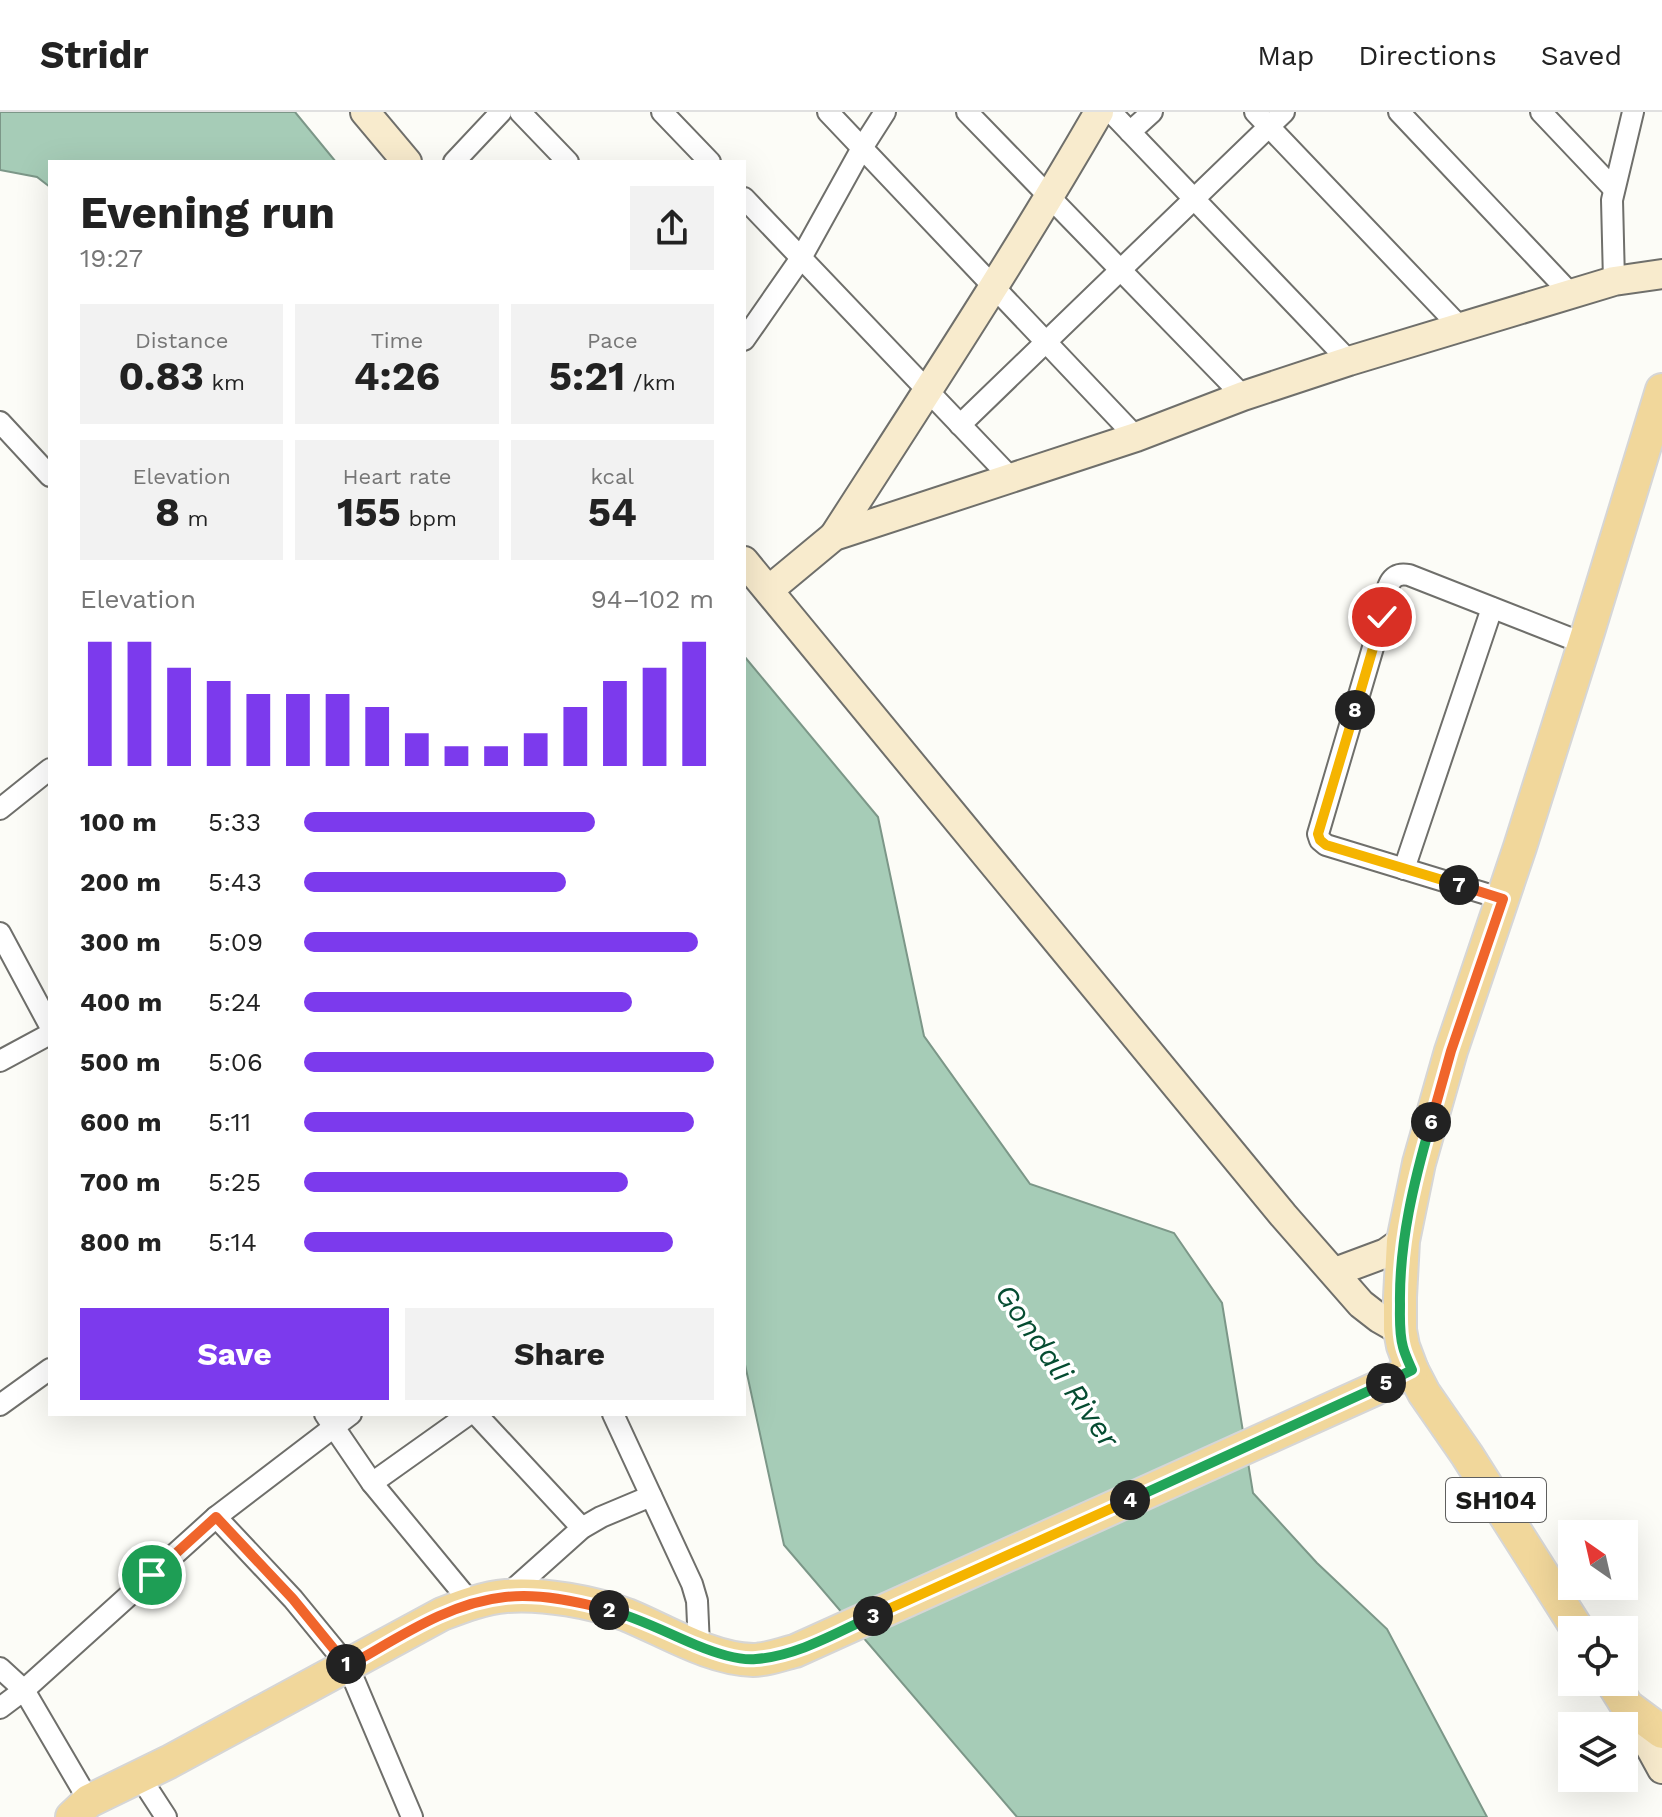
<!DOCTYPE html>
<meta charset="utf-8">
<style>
:root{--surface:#fff;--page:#f2f2f2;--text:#222;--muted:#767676;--line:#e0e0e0;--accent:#7c3aed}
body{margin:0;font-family:"Work Sans",sans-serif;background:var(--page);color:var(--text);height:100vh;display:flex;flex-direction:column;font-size:30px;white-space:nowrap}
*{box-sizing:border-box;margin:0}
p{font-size:26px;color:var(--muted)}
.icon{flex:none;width:44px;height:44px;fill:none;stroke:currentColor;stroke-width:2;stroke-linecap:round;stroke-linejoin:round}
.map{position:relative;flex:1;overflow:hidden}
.sheet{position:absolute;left:48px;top:48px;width:698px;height:1256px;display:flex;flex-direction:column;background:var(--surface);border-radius:0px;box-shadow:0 8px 32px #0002}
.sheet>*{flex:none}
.needle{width:52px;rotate:326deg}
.fabs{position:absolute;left:1558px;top:1408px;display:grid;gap:16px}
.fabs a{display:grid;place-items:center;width:80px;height:80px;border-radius:0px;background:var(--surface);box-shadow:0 8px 32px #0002;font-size:40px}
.pin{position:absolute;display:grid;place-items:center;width:68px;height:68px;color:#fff;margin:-34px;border:4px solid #fff;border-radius:50%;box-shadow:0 2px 8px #0007}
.km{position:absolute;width:40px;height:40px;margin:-20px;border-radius:50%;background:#222;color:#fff;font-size:22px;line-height:40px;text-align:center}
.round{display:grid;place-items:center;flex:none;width:84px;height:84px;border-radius:0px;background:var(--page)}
.head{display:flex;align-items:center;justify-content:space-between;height:136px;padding:0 32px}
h1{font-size:44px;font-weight:700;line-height:60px}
.stats{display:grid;grid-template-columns:repeat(3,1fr);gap:12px;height:136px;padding:8px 32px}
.stats div{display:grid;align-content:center;border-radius:0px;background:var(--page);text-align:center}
.stats b{font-size:40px;font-weight:700}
.stats small{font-size:22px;font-weight:400}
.stats p{font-size:22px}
.chart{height:224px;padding:16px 32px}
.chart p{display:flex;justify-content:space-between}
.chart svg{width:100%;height:144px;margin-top:8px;stroke:var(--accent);stroke-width:6}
.action{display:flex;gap:16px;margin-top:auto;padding:16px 32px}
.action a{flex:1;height:92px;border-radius:0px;background:var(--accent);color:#fff;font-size:32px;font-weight:700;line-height:92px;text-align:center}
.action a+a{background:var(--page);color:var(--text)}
ul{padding:0 32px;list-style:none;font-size:26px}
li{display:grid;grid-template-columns:128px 96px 1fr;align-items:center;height:60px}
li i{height:20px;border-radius:10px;background:var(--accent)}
header{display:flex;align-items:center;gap:48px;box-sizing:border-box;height:112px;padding:0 40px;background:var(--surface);border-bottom:2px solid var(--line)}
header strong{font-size:38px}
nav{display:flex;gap:44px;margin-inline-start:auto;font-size:28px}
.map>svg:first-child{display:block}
</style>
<header>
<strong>Stridr</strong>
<nav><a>Map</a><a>Directions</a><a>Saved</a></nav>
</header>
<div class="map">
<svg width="1662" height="1705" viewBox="0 0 1662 1705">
<rect width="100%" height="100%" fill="#fcfcf7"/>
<g fill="#a6ccb7" stroke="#7c9788" stroke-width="2">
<path d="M0 0H295L336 50H50V75L37 65 0 58Z"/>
<path d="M744 544 878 705 924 924 1030 1072 1174 1121 1222 1191 1253 1381 1317 1451 1387 1517 1487 1705H1017L784 1433 744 1248Z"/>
</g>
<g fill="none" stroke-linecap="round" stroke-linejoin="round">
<defs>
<g id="street">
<path d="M520 0 568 50"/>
<path d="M662 0 710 50"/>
<path d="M828 0 1136 325"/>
<path d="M967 0 1243 284"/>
<path d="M1111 0 1349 249"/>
<path d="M1255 0 1460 215"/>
<path d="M1399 0 1571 182"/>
<path d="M1541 0 1613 76"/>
<path d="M1130 20 1152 0"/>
<path d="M454 50 501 0"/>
<path d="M744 86 1011 366"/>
<path d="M1614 169 1612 88 1633 0"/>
<path d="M744 228 801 146 862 36 885 0"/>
<path d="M0 310 50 364"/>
<path d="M960 313 1284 0"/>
<path d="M0 697 50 657"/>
<path d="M1404 757 1492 496"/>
<path d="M1503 787 1326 733 1320 728 1318 722 1382 505C1386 488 1384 458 1409 463L1585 532"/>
<path d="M0 821 50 914"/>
<path d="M0 949 50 922"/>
<path d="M0 1293 50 1257"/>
<path d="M325 1302 372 1371 471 1491"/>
<path d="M476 1302 582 1416"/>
<path d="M613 1302 692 1472 697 1489 699 1534"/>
<path d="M372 1371 469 1302"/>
<path d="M216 1405 293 1487 348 1554 412 1705"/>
<path d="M506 1484 582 1416 601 1405 651 1384"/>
<path d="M0 1556 24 1578 89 1689"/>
<path d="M0 1596 24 1578 216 1405 351 1302"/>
<path d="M140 1665 166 1705"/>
</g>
<g id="secondary">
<path d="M365 0 407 50"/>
<path d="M834 424C924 284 1016 144 1099 0"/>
<path d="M744 449 1283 1103 1361 1192 1379 1206 1400 1218"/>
<path d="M769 478 834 424 1136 325 1243 284 1349 249 1614 169 1662 162"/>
<path d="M1335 1160 1386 1141 1403 1129"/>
<path d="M1628 1595 1662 1657"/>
</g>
<g id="primary">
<path d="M1412 1258 1424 1281 1467 1343 1578 1518"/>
<path d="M1612 1570 1627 1594 1662 1620"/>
<path d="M72 1705 89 1689 169 1650 442 1502C463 1494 484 1486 506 1484 543 1481 593 1490 627 1503 666 1519 710 1547 753 1548 767 1548 782 1542 795 1539L1375 1277 1412 1258 1403 1234 1400 1218V1185L1403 1129 1419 1051 1451 939 1520 735 1588 520 1662 278"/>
</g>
</defs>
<use href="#street" stroke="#6f6f6b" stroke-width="24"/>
<use href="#secondary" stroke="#6f6f6b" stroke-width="32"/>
<use href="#primary" stroke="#d6d6d6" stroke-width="36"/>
<use href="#street" stroke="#fff" stroke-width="20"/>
<use href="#secondary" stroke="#f8ebcd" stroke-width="28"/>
<use href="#primary" stroke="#f1d79b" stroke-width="32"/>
</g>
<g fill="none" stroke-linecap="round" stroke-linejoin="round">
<defs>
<path id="split-1" d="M152 1463 216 1405 293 1487 346 1552"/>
<path id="split-2" d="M346 1552 348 1554C397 1527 447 1491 505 1485 539 1481 576 1489 609 1498"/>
<path id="split-3" d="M609 1498C639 1506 667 1521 696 1533 713 1540 737 1549 756 1547 797 1544 836 1521 873 1504"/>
<path id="split-4" d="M873 1504 1130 1388"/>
<path id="split-5" d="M1130 1388 1386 1271"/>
<path id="split-6" d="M1386 1271 1412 1258C1409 1251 1405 1243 1403 1235 1399 1221 1400 1206 1400 1192 1399 1130 1414 1069 1431 1010"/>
<path id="split-7" d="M1431 1010 1451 939 1503 787 1459 773"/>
<path id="split-8" d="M1355 598 1318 722 1320 728 1326 733 1459 773"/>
<path id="split-9" d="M1355 598 1382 505"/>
</defs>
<use href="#split-1" stroke="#fff" stroke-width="16"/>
<use href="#split-2" stroke="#fff" stroke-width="16"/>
<use href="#split-3" stroke="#fff" stroke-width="16"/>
<use href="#split-4" stroke="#fff" stroke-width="16"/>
<use href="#split-5" stroke="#fff" stroke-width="16"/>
<use href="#split-6" stroke="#fff" stroke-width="16"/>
<use href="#split-7" stroke="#fff" stroke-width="16"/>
<use href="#split-8" stroke="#fff" stroke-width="16"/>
<use href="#split-9" stroke="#fff" stroke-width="16"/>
<use href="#split-1" stroke="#f0652b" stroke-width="10"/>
<use href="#split-2" stroke="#f0652b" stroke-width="10"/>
<use href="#split-3" stroke="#22a559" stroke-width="10"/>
<use href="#split-4" stroke="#f5b400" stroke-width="10"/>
<use href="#split-5" stroke="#22a559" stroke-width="10"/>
<use href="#split-6" stroke="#22a559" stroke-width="10"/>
<use href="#split-7" stroke="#f0652b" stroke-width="10"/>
<use href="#split-8" stroke="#f5b400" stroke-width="10"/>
<use href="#split-9" stroke="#f5b400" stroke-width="10"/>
</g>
<g text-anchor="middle" stroke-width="7" stroke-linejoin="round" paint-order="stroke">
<rect fill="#fff" stroke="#5f5f5e" stroke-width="2" x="1446" y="1366" width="100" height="44" rx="6"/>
<g font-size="26" font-weight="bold" fill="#1b1b19">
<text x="1496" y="1397">SH104</text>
</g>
<g font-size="30" font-style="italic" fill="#054c31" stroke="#fff">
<text transform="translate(1057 1254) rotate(55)" y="10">Gondali River</text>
</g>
</g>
</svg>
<div class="fabs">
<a><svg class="needle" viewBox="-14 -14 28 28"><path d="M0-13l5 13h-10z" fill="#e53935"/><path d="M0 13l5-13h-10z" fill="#767676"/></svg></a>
<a><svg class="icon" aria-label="locate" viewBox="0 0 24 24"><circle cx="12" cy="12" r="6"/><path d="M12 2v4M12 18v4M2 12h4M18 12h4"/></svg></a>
<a><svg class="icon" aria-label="layers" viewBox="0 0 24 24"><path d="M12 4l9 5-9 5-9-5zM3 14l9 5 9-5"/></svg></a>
</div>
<div class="pin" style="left:152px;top:1463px;background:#1e9e55"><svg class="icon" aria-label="arrive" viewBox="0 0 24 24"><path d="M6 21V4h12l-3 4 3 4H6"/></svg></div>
<div class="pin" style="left:1382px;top:505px;background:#d93025"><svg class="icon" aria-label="check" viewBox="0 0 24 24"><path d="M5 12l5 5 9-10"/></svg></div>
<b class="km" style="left:346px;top:1552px">1</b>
<b class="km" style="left:609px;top:1498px">2</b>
<b class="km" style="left:873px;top:1504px">3</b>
<b class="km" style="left:1130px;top:1388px">4</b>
<b class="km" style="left:1386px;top:1271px">5</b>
<b class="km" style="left:1431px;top:1010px">6</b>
<b class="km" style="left:1459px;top:773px">7</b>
<b class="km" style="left:1355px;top:598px">8</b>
<section class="sheet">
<div class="head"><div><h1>Evening run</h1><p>19:27</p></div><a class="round"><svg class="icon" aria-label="share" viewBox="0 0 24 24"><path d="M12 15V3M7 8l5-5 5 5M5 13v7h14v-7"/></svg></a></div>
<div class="stats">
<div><p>Distance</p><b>0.83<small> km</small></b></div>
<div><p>Time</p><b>4:26</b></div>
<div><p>Pace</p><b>5:21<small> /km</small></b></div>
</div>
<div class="stats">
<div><p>Elevation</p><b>8<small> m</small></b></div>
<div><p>Heart rate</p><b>155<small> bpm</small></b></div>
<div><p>kcal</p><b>54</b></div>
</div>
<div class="chart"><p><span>Elevation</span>94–102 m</p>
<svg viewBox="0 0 160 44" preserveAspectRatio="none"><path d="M5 44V6M15 44V6M25 44V14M35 44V18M45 44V22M55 44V22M65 44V22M75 44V26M85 44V34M95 44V38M105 44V38M115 44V34M125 44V26M135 44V18M145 44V14M155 44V6"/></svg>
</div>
<ul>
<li><b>100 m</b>5:33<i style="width:71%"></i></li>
<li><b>200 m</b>5:43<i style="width:64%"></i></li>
<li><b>300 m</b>5:09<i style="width:96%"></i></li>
<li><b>400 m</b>5:24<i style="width:80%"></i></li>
<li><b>500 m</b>5:06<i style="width:100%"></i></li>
<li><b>600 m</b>5:11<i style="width:95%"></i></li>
<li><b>700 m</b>5:25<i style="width:79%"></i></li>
<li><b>800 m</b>5:14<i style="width:90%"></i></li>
</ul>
<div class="action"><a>Save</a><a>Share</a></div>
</section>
</div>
